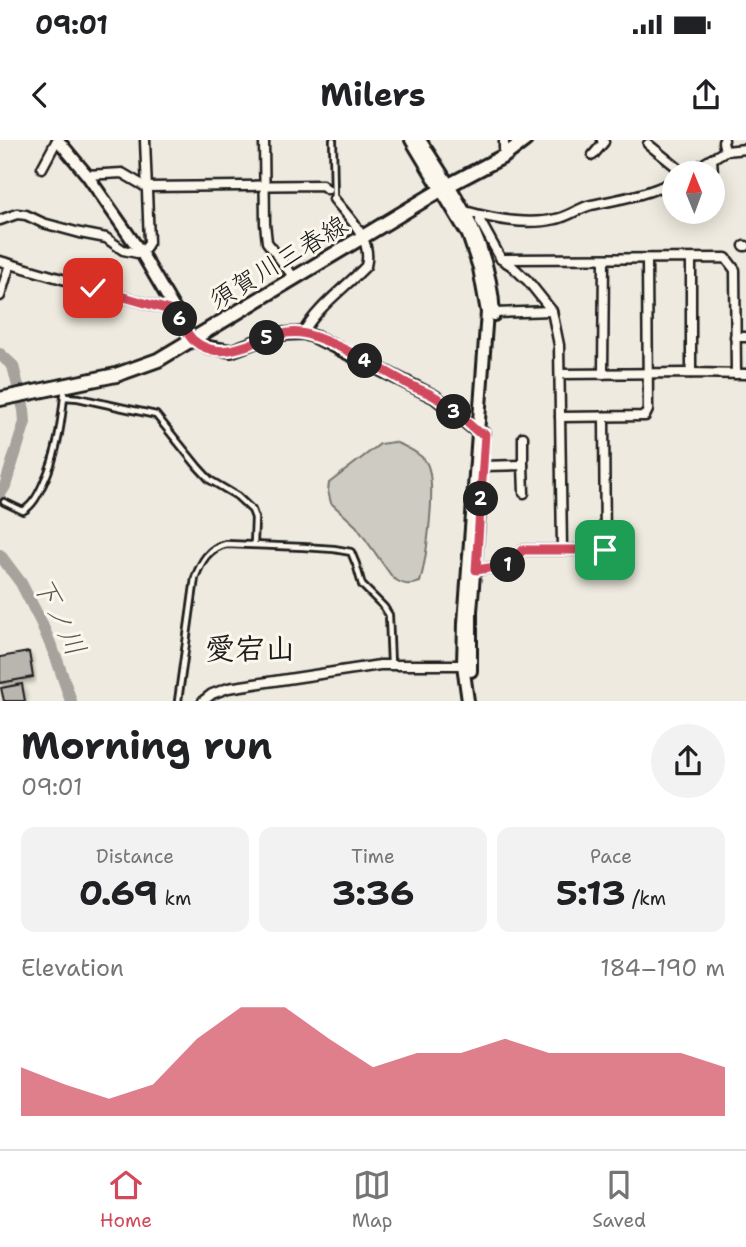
<!DOCTYPE html>
<meta charset="utf-8">
<style>
:root{--surface:#fff;--page:#f2f2f2;--text:#202124;--muted:#757577;--line:#e0e0e0;--accent:#d1495b}
body{margin:0;font-family:"Shantell Sans","Klee One",sans-serif;background:var(--page);color:var(--text);height:100vh;display:flex;flex-direction:column;font-size:26px;white-space:nowrap}
*{box-sizing:border-box;margin:0}
p{font-size:23px;color:var(--muted)}
.icon{flex:none;width:38px;height:38px;fill:none;stroke:currentColor;stroke-width:2;stroke-linecap:round;stroke-linejoin:round}
.map{position:relative;height:561px;overflow:hidden}
.drawer{display:flex;flex-direction:column;background:var(--surface);flex:1}
.drawer>*{flex:none}
.needle{width:46px;rotate:359deg}
.buttons{position:absolute;left:662px;top:21px;display:grid;gap:14px}
.buttons a{display:grid;place-items:center;width:63px;height:63px;border-radius:50%;background:var(--surface);box-shadow:0 4px 18px #0003;font-size:35px}
.pin{position:absolute;display:grid;place-items:center;width:60px;height:60px;color:#fff;margin:-30px;border-radius:14px;box-shadow:0 4px 10px #0006}
.km{position:absolute;width:35px;height:35px;margin:-18px;border-radius:50%;background:#222;color:#fff;font-size:19px;line-height:35px;text-align:center}
.round{display:grid;place-items:center;flex:none;width:74px;height:74px;border-radius:37px;background:var(--page)}
.head{display:flex;align-items:center;justify-content:space-between;height:119px;padding:0 21px}
h1{font-size:38px;font-weight:700;line-height:52px}
.metrics{display:grid;grid-template-columns:repeat(3,1fr);gap:10px;height:119px;padding:7px 21px}
.metrics div{display:grid;align-content:center;border-radius:14px;background:var(--page);text-align:center}
.metrics b{font-size:35px;font-weight:700}
.metrics small{font-size:19px;font-weight:400}
.metrics p{font-size:19px}
.chart{height:196px;padding:14px 21px}
.chart p{display:flex;justify-content:space-between}
.chart svg{width:100%;height:126px;margin-top:7px;fill:var(--accent);opacity:.7}
.status{display:flex;justify-content:space-between;align-items:center;height:49px;padding:0 35px;background:var(--surface);direction:ltr}
.status svg{height:19px;fill:currentColor}
header{display:flex;justify-content:space-between;align-items:center;height:91px;padding:0 21px;background:var(--surface);font-size:32px;font-weight:700}
.dock{display:flex;justify-content:space-around;align-items:center;height:98px;border-top:2px solid var(--line);background:var(--surface);font-size:19px;color:var(--muted)}
.dock a{display:grid;justify-items:center;gap:4px}
.dock .selected{color:var(--accent)}
.map>svg:first-child{display:block}
</style>
<div class="status"><b>09:01</b><svg viewBox="0 0 49 12"><path d="M0 12V9h3v3zM5 12V6h3v6zM10 12V3h3v9zM15 12V0h3v12zM26 1h20v11H26zM47 4h2v5h-2z"/></svg></div>
<header><svg class="icon" aria-label="back" viewBox="0 0 24 24"><path d="M15 5l-7 7 7 7"/></svg>Milers<svg class="icon" aria-label="share" viewBox="0 0 24 24"><path d="M12 15V3M7 8l5-5 5 5M5 13v7h14v-7"/></svg></header>
<div class="map">
<svg width="746" height="561" viewBox="0 0 746 561">
<defs>
<filter id="shadow"><feDropShadow dx="2" dy="4" stdDeviation="2" flood-color="#0004"/></filter>
</defs>
<rect width="100%" height="100%" fill="#eeeadf"/>
<filter id="ink" filterUnits="userSpaceOnUse"><feTurbulence type="fractalNoise" baseFrequency=".0143" numOctaves="2"/><feDisplacementMap in="SourceGraphic" scale="14" xChannelSelector="R" yChannelSelector="G"/><feConvolveMatrix kernelMatrix="1 2 1 2 8 2 1 2 1" color-interpolation-filters="sRGB"/></filter>
<g filter="url(#ink)">
<path fill="#ceccc2" stroke="#75746f" stroke-width="2" d="M394 302C404 305 421 314 426 322 438 341 426 420 420 442 409 446 403 445 393 438L356 386 331 363 328 351 329 343 380 304Z"/>
<g fill="none" stroke-linecap="round" stroke-linejoin="round">
<g stroke="#a6a39d" stroke-width="12">
<path d="M0 214 13 226 24 270 25 282 5 346 0 354"/>
<path d="M0 415 21 443 41 482 57 520 71 561"/>
</g>
</g>
<g fill="#b9b6af" stroke="#1c1c1c" stroke-width="2" filter="url(#shadow)">
<path d="M29 512 33 537 0 543V517Z"/>
<path d="M22 544 25 561H4L1 548Z"/>
</g>
<g fill="none" stroke-linecap="round" stroke-linejoin="round">
<defs>
<g id="lane">
<path d="M333 0 334 58"/>
<path d="M64 257 78 258 156 275 198 327 210 340 237 356 252 370 255 378 254 404"/>
<path d="M4 362 23 371C33 365 38 355 43 344 58 313 62 280 65 246"/>
<path d="M178 561 195 438C201 422 208 408 226 404L303 407 334 409 351 412 356 424 362 445 384 467 389 475 391 524"/>
</g>
<g id="street">
<path d="M264 0 265 84 267 102 295 139"/>
<path d="M724 0 723 2 725 11"/>
<path d="M648 4 684 33"/>
<path d="M593 15 604 2 602 0"/>
<path d="M504 16V0"/>
<path d="M712 19 715 62"/>
<path d="M42 28 57 0"/>
<path d="M688 33 725 11 746 9"/>
<path d="M87 35 122 33 146 47 322 45 327 49"/>
<path d="M465 71C493 79 526 86 556 79 568 77 579 68 591 65 620 59 647 55 674 41"/>
<path d="M481 76 480 81 501 119 512 126 528 141 552 171 559 205 562 409"/>
<path d="M0 80 17 74 26 75 43 83 80 93 106 98 123 110 142 114 149 102 145 0"/>
<path d="M744 106H746"/>
<path d="M501 119 726 118 735 130 736 234"/>
<path d="M0 121 176 172"/>
<path d="M0 156 10 124"/>
<path d="M494 173 552 171"/>
<path d="M303 193C316 168 346 147 366 126 373 99 349 78 334 59"/>
<path d="M735 197H746"/>
<path d="M691 233V119"/>
<path d="M560 234 691 233 746 234"/>
<path d="M603 234 604 119"/>
<path d="M560 277 645 276 648 270 647 119"/>
<path d="M523 325V297"/>
<path d="M483 326 523 325 524 353"/>
<path d="M476 430 508 425 523 410H605L604 277"/>
<path d="M203 561 212 554 228 548 380 525H463"/>
</g>
<g id="secondary">
<path d="M58 0 87 35 142 114 192 199 208 207 231 211 266 198 282 194 303 193 315 197 435 257 478 292 483 293"/>
<path d="M411 0 468 95 479 128 487 172 464 483 463 525 468 561"/>
<path d="M420 0C457 57 491 104 494 175"/>
<path d="M471 531V471L481 348"/>
</g>
<path id="primary" d="M0 259 116 235 158 220 449 45 504 16 525 0"/>
</defs>
<use href="#lane" stroke="#1c1c1c" stroke-width="10"/>
<use href="#street" stroke="#1c1c1c" stroke-width="13"/>
<use href="#secondary" stroke="#1c1c1c" stroke-width="16"/>
<use href="#primary" stroke="#1c1c1c" stroke-width="18"/>
<use href="#lane" stroke="#fbf7ec" stroke-width="4.5"/>
<use href="#street" stroke="#fbf7ec" stroke-width="8"/>
<use href="#secondary" stroke="#fbf7ec" stroke-width="10"/>
<use href="#primary" stroke="#fbf7ec" stroke-width="12"/>
</g>
</g>
<g fill="none" stroke-linecap="round" stroke-linejoin="round" filter="url(#ink)">
<defs>
<path id="route" d="M93 148 176 172C181 181 186 193 193 200 229 231 268 184 306 194 338 203 378 227 408 244 417 249 428 252 437 258 451 268 465 281 478 292L485 294 476 430 508 425 523 410H605"/>
</defs>
<use href="#route" stroke="#fff" stroke-width="14"/>
<use href="#route" stroke="#d1495b" stroke-width="9"/>
</g>
<g text-anchor="middle" stroke-width="6" stroke-linejoin="round" paint-order="stroke">
<g font-size="26" fill="#1c1c1c" stroke="#fbf7ec">
<text transform="translate(278 122) rotate(-31)" y="9">須賀川三春線</text>
</g>
<g font-size="28" font-style="italic" fill="#5a5956" stroke="#fbf7ec">
<text transform="translate(60 476) rotate(64)" y="10">下ノ川</text>
</g>
<g font-size="30" font-weight="bold" fill="#1c1c1c" stroke="#fbf7ec">
<text x="250" y="519">愛宕山</text>
</g>
</g>
</svg>
<div class="buttons">
<a><svg class="needle" viewBox="-14 -14 28 28"><path d="M0-13l5 13h-10z" fill="#e53935"/><path d="M0 13l5-13h-10z" fill="#757577"/></svg></a>
</div>
<div class="pin" style="left:605px;top:410px;background:#1e9e55"><svg class="icon" aria-label="arrive" viewBox="0 0 24 24"><path d="M6 21V4h12l-3 4 3 4H6"/></svg></div>
<div class="pin" style="left:93px;top:148px;background:#d93025"><svg class="icon" aria-label="check" viewBox="0 0 24 24"><path d="M5 12l5 5 9-10"/></svg></div>
<b class="km" style="left:508px;top:425px">1</b>
<b class="km" style="left:481px;top:359px">2</b>
<b class="km" style="left:454px;top:272px">3</b>
<b class="km" style="left:365px;top:221px">4</b>
<b class="km" style="left:267px;top:198px">5</b>
<b class="km" style="left:180px;top:179px">6</b>
</div>
<section class="drawer">
<div class="head"><div><h1>Morning run</h1><p>09:01</p></div><a class="round"><svg class="icon" aria-label="share" viewBox="0 0 24 24"><path d="M12 15V3M7 8l5-5 5 5M5 13v7h14v-7"/></svg></a></div>
<div class="metrics">
<div><p>Distance</p><b>0.69<small> km</small></b></div>
<div><p>Time</p><b>3:36</b></div>
<div><p>Pace</p><b>5:13<small> /km</small></b></div>
</div>
<div class="chart"><p><span>Elevation</span>184–190 m</p>
<svg viewBox="0 0 160 44" preserveAspectRatio="none"><path d="M0 44V27L10 33L20 38L30 33L40 17L50 6L60 6L70 17L80 27L90 22L100 22L110 17L120 22L130 22L140 22L150 22L160 27V44z"/></svg>
</div>
</section>
<nav class="dock">
<a class="selected"><svg class="icon" aria-label="home" viewBox="0 0 24 24"><path d="M3 11l9-7 9 7M6 9v11h12V9"/></svg>Home</a>
<a><svg class="icon" aria-label="map" viewBox="0 0 24 24"><path d="M3 6l6-2 6 2 6-2v14l-6 2-6-2-6 2zM9 4v14M15 6v14"/></svg>Map</a>
<a><svg class="icon" aria-label="saved" viewBox="0 0 24 24"><path d="M7 4h10v16l-5-4-5 4z"/></svg>Saved</a>
</nav>
